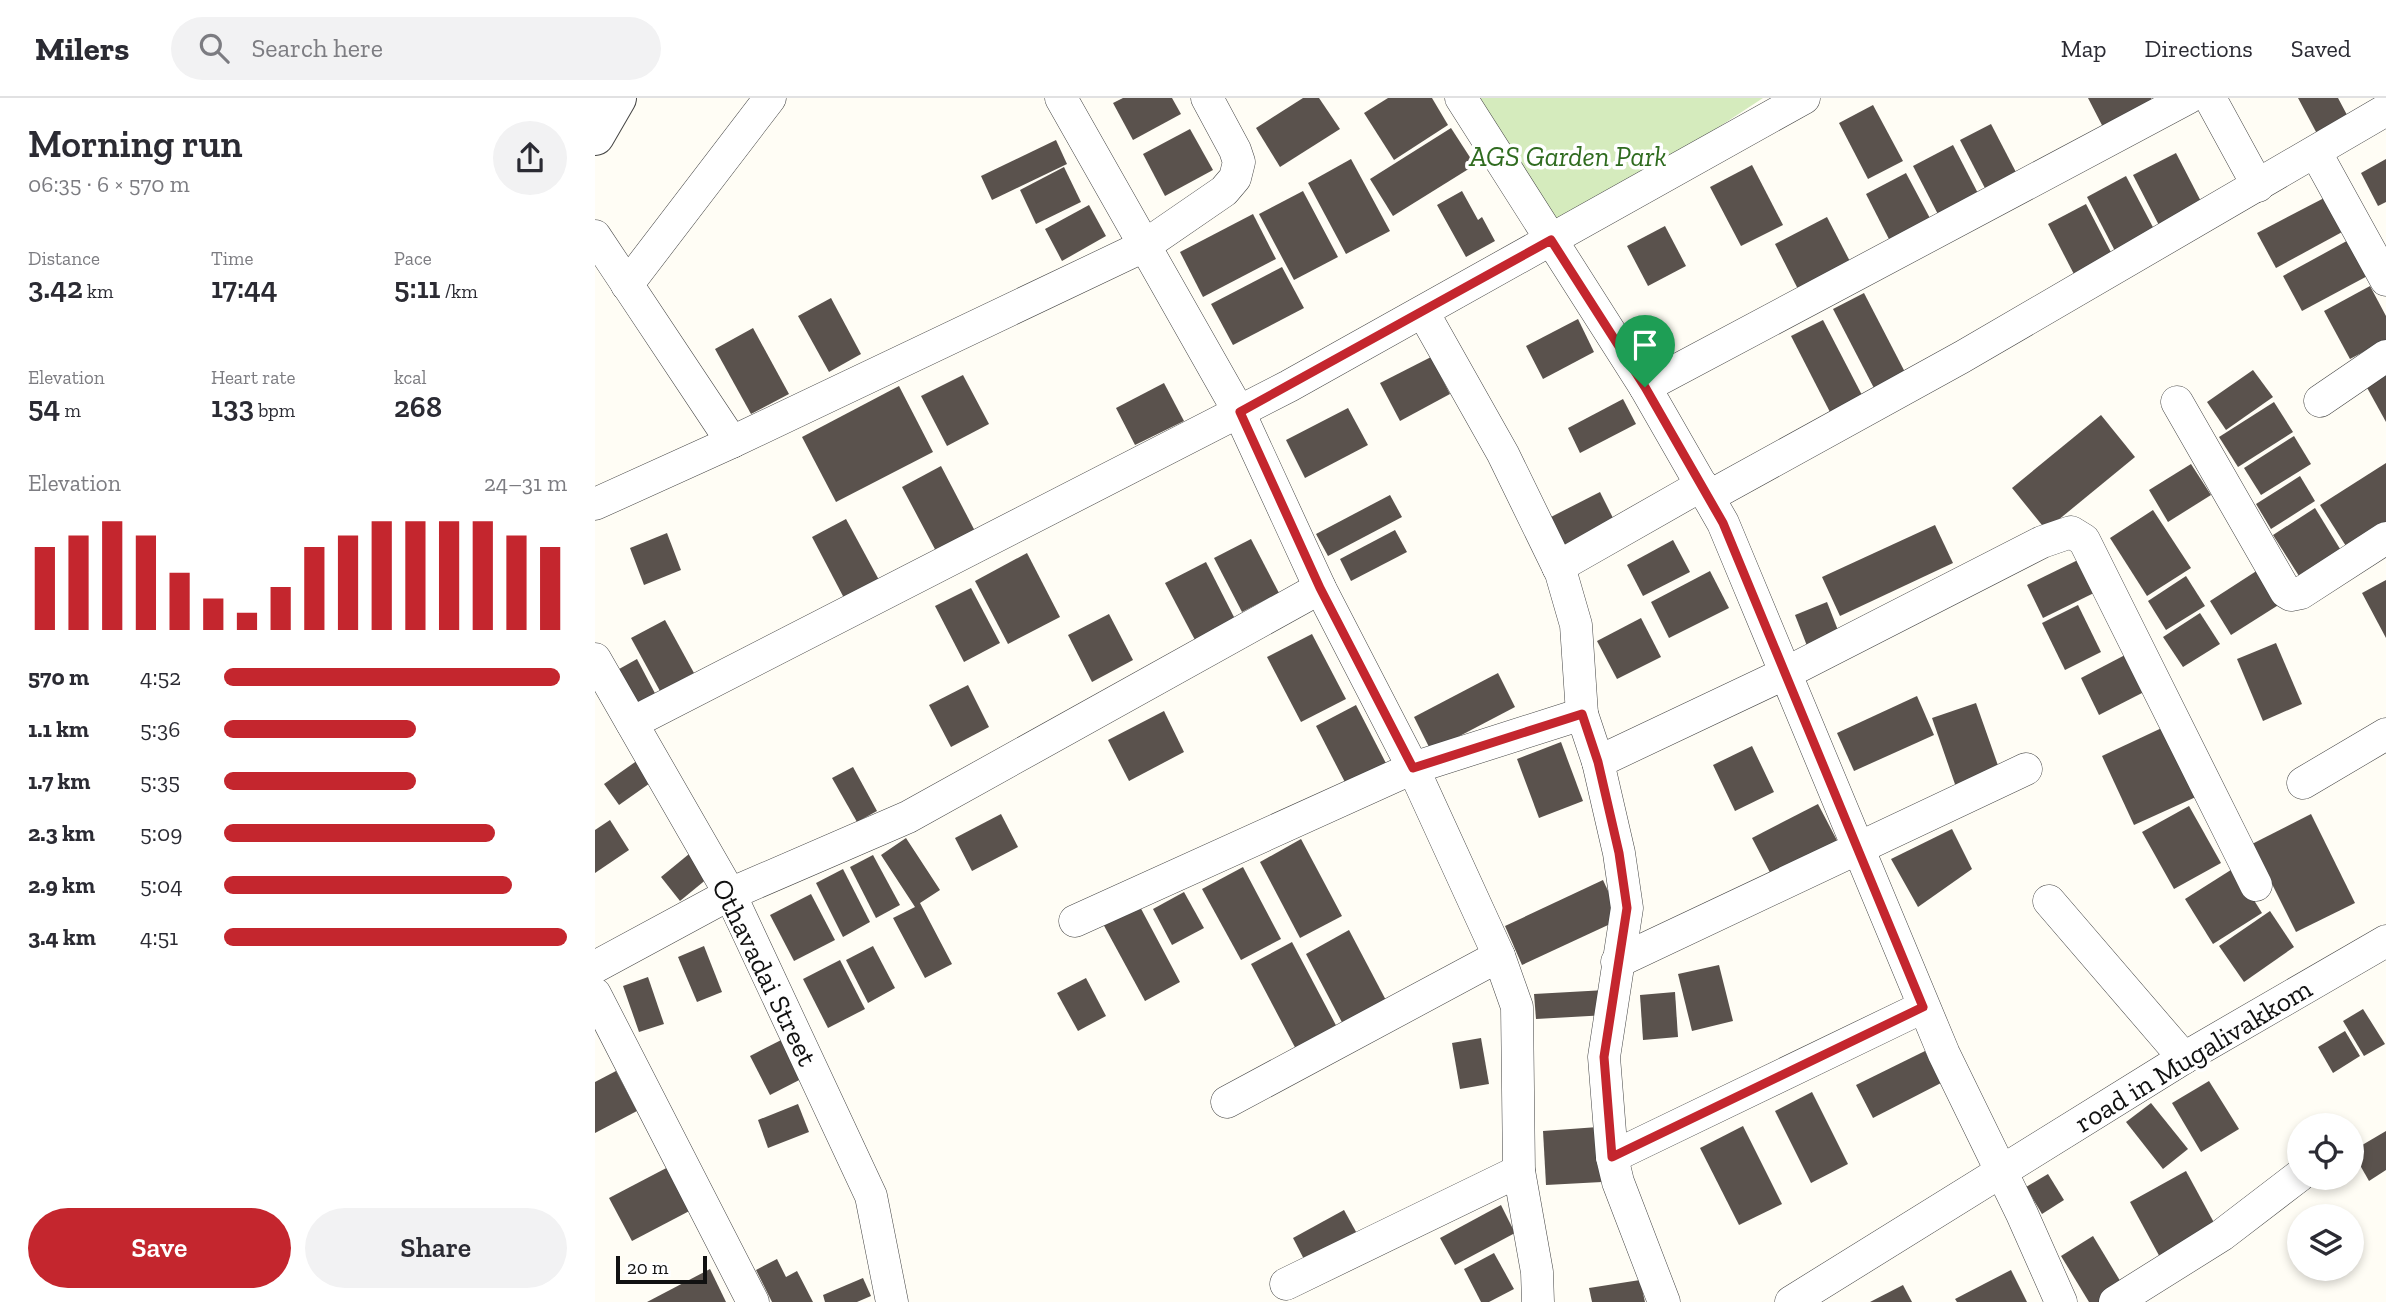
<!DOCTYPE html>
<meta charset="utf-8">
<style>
:root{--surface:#fff;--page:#f2f2f3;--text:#2b2b33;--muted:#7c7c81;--line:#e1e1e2;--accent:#c4262e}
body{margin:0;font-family:"Zilla Slab",serif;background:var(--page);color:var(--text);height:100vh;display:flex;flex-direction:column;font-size:26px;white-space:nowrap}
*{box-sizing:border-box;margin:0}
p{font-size:23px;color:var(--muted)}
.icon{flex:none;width:38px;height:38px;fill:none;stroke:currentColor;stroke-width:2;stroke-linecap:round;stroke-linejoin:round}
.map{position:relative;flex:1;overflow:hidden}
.panel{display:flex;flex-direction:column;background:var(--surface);width:595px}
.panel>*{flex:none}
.tools{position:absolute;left:1692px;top:1015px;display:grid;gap:14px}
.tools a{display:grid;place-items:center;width:77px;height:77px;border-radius:50%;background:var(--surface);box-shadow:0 4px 10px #0003;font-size:35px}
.scale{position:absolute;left:21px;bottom:18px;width:91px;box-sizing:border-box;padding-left:7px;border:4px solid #111;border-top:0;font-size:19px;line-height:24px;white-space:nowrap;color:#111;-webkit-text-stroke:5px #fff;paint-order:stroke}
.pin{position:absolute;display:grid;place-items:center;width:60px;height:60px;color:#fff;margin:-72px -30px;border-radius:50% 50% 50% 0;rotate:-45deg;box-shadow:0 0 7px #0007}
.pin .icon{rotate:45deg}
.round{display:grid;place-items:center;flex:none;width:74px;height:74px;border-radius:37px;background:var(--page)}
.headline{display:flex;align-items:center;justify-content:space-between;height:119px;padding:0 28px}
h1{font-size:38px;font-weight:600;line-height:52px}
.stats{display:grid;grid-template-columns:repeat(3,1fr);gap:10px;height:119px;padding:7px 28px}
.stats div{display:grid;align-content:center}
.stats b{font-size:30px;font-weight:600}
.stats small{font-size:19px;font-weight:400}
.stats p{font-size:19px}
.chart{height:196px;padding:14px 28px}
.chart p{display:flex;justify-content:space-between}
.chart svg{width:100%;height:126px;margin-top:7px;stroke:var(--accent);stroke-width:6}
.button{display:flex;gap:14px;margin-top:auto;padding:14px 28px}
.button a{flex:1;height:80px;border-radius:42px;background:var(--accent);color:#fff;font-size:28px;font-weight:600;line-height:80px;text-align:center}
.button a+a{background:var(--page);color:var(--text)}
ul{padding:0 28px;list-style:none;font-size:23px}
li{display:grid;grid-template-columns:112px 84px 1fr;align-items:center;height:52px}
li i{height:18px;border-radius:9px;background:var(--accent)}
header{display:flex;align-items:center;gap:42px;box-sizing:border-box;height:98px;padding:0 35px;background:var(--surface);border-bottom:2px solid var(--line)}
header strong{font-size:33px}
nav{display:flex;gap:38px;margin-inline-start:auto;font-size:24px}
.search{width:490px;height:63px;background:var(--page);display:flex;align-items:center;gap:18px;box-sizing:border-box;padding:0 24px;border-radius:38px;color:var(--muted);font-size:26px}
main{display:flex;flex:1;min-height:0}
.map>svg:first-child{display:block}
</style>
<header>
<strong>Milers</strong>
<div class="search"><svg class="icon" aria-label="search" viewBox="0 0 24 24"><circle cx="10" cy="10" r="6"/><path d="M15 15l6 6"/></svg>Search here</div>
<nav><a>Map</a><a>Directions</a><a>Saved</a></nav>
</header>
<main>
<section class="panel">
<div class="headline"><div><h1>Morning run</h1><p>06:35 · 6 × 570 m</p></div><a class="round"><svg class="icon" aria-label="share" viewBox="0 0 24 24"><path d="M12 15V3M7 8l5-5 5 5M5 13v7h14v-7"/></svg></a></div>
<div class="stats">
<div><p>Distance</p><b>3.42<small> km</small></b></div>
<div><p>Time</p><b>17:44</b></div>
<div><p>Pace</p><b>5:11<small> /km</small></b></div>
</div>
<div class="stats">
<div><p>Elevation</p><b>54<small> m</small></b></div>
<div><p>Heart rate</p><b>133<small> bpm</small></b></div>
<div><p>kcal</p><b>268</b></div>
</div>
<div class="chart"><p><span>Elevation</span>24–31 m</p>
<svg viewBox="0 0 160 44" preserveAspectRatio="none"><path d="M5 44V15M15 44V11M25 44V6M35 44V11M45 44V24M55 44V33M65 44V38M75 44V29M85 44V15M95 44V11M105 44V6M115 44V6M125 44V6M135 44V6M145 44V11M155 44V15"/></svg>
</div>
<ul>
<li><b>570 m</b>4:52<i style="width:98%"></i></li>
<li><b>1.1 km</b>5:36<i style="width:56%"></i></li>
<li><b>1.7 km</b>5:35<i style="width:56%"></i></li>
<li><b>2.3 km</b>5:09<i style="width:79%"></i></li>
<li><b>2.9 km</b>5:04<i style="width:84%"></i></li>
<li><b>3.4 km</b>4:51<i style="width:100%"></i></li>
</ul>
<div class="button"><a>Save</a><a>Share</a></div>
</section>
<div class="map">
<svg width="1791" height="1204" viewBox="0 0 1791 1204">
<rect width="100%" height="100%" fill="#fffdf5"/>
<path fill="#d5ebbd" d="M867 0H1168L956 139Z"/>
<g fill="#5a524d">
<path d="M528 0H577L586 16 538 42 518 5Z"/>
<path d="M708 0H724L745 31 685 69 661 30Z"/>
<path d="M793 0H837L853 27 799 62 769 15Z"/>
<path d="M1493 0H1556L1560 7 1510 33Z"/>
<path d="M1703 0H1743L1759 30 1728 47Z"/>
<path d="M1278 7 1308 63 1273 81 1244 25Z"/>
<path d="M1396 26 1424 80 1393 96 1365 42Z"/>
<path d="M856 30 880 67 798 118 775 81Z"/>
<path d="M595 31 618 72 570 98 548 56Z"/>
<path d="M461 42 472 66 397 102 386 78Z"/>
<path d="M1358 47 1388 105 1348 126 1318 68Z"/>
<path d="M1581 55 1612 115 1569 137 1538 77Z"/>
<path d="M756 61 795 133 751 156 713 85Z"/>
<path d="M1791 61V104L1783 108 1766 75Z"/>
<path d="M1157 67 1188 127 1146 148 1115 89Z"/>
<path d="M469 69 486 104 441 126 425 92Z"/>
<path d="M1311 75 1337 124 1296 145 1271 96Z"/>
<path d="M1531 78 1560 133 1520 153 1492 99Z"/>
<path d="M708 93 743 159 699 182 664 116Z"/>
<path d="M867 93 883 122 887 119 900 143 871 159 842 107Z"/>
<path d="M1731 99 1749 133 1681 170 1662 135Z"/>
<path d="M1491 106 1520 162 1482 182 1453 126Z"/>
<path d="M494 107 511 138 467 163 450 131Z"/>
<path d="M658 116 681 161 608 199 585 154Z"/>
<path d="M1232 119 1261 175 1209 203 1180 146Z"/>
<path d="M1070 128 1091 168 1053 188 1032 148Z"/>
<path d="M1759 139 1778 175 1707 213 1688 178Z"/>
<path d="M687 169 709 210 638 247 616 206Z"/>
<path d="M1775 188 1791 218V242L1755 261 1729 213Z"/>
<path d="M1269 195 1312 278 1281 294 1238 211Z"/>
<path d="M236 200 266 256 234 274 203 218Z"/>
<path d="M983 221 999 254 948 281 931 248Z"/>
<path d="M1228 222 1268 299 1236 316 1196 238Z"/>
<path d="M158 230 194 296 156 316 120 251Z"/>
<path d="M836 259 855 296 805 323 785 285Z"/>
<path d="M1658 272 1678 299 1631 332 1612 304Z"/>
<path d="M1791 274V324L1770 286Z"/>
<path d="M368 277 394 326 352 348 326 298Z"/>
<path d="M569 285 589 323 540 347 521 310Z"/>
<path d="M304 288 338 354 241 404 207 339Z"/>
<path d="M1028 301 1041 326 985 355 973 330Z"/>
<path d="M1679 304 1698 334 1643 369 1624 339Z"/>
<path d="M753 310 773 347 710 380 691 342Z"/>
<path d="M1506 317 1540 359 1451 432 1417 390Z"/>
<path d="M1699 338 1716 366 1666 397 1649 370Z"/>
<path d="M1791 365V433L1756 456 1725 407Z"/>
<path d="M1596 366 1616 397 1573 424 1554 392Z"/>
<path d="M346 368 381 435 342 455 307 389Z"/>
<path d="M1705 378 1720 403 1676 431 1661 406Z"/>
<path d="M1005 394 1020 424 970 450 954 420Z"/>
<path d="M795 397 807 419 733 458 721 436Z"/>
<path d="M1720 410 1750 459 1709 486 1678 437Z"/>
<path d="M1558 412 1596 470 1552 498 1515 440Z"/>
<path d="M251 421 284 482 249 500 217 439Z"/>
<path d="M1340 427 1358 465 1245 518 1227 479Z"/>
<path d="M800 432 812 454 756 483 745 461Z"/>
<path d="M72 435 86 472 49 487 35 450Z"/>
<path d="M656 441 684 495 647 514 619 460Z"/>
<path d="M1078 442 1095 474 1048 498 1032 467Z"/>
<path d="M432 455 465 519 413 546 380 483Z"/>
<path d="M1487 460 1503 493 1448 520 1432 487Z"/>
<path d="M611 464 640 521 600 542 570 485Z"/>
<path d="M1663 472 1685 506 1636 537 1615 503Z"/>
<path d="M1115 473 1134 510 1074 540 1056 504Z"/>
<path d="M1591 478 1610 508 1571 532 1553 503Z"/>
<path d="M1791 482V540L1767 495Z"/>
<path d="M376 490 405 545 369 564 340 508Z"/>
<path d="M1232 504 1246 540 1214 553 1200 517Z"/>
<path d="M1483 507 1506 554 1470 572 1447 525Z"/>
<path d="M1605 515 1625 546 1588 569 1568 539Z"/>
<path d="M514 516 538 562 497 584 473 537Z"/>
<path d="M1046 520 1066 559 1022 581 1002 543Z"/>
<path d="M70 522 99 575 65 593 36 540Z"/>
<path d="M717 536 751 601 706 624 672 559Z"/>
<path d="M1681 545 1707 606 1668 623 1642 561Z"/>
<path d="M1530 557 1549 594 1504 617 1486 580Z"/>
<path d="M42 561 63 601 39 615 17 575Z"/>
<path d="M903 575 920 609 836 653 819 619Z"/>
<path d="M373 587 394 629 356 649 334 607Z"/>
<path d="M1322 598 1339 637 1259 673 1242 635Z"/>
<path d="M1381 605 1406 676 1362 692 1337 620Z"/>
<path d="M761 607 795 673 755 694 721 628Z"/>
<path d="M569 613 589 654 534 683 513 642Z"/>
<path d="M1571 628 1603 698 1539 727 1507 658Z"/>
<path d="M966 644 988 703 944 720 922 661Z"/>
<path d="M1157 648 1179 694 1140 713 1118 667Z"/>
<path d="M43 662 58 683 24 707 9 686Z"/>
<path d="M258 669 282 713 262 724 237 680Z"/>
<path d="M1223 706 1247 752 1181 786 1157 740Z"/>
<path d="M1594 708 1626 765 1579 791 1547 734Z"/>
<path d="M406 716 423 749 377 773 360 740Z"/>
<path d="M1716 716 1760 805 1701 834 1657 746Z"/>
<path d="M15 722 34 752 0 775V732Z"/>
<path d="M1357 731 1377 771 1323 809 1296 761Z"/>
<path d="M311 740 345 792 325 805 357 866 330 880 298 820 320 809 286 757Z"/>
<path d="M706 741 747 818 705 840 665 764Z"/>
<path d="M94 756 113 780 85 803 66 779Z"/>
<path d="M278 757 305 807 281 820 255 769Z"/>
<path d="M648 769 686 841 646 862 607 791Z"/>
<path d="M1639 770 1667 815 1618 846 1590 801Z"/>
<path d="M248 771 275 824 248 839 221 785Z"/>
<path d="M1008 782 1026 821 927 867 910 828Z"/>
<path d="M589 794 609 830 577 847 558 811Z"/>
<path d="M216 796 240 842 199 863 175 817Z"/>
<path d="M543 805 585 884 550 903 507 824Z"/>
<path d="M1675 813 1699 849 1649 884 1624 848Z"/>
<path d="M754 832 794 908 751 932 711 856Z"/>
<path d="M697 844 744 933 703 955 656 866Z"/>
<path d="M109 848 127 894 102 904 83 859Z"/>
<path d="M278 848 300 890 273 905 251 862Z"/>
<path d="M245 862 270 911 233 930 208 881Z"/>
<path d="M1124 867 1138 923 1097 933 1083 876Z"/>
<path d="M53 879 69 926 44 934 28 888Z"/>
<path d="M491 880 511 918 483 933 462 895Z"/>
<path d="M1011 892 1012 917 941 921 939 896Z"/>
<path d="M1080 894 1083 939 1048 942 1045 897Z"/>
<path d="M1768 911 1790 946 1769 958 1748 923Z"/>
<path d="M1750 933 1765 958 1738 975 1723 949Z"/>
<path d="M194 938 214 977 175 997 155 958Z"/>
<path d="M886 940 894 986 865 991 857 945Z"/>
<path d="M1330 953 1346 985 1278 1020 1261 987Z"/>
<path d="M21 973 42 1013 0 1035V984Z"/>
<path d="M1614 983 1644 1031 1606 1054 1577 1005Z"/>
<path d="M1217 994 1253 1066 1216 1085 1180 1013Z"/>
<path d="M1556 1005 1593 1051 1568 1071 1531 1024Z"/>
<path d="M203 1006 214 1034 173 1050 163 1022Z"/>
<path d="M1148 1028 1187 1106 1144 1127 1105 1050Z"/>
<path d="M1003 1029 1007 1084 951 1087 948 1033Z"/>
<path d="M1791 1033V1072L1774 1083 1757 1053Z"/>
<path d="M79 1066 102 1109 37 1143 14 1100Z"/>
<path d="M1591 1073 1623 1132 1567 1163 1535 1104Z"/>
<path d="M1453 1076 1469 1102 1447 1116 1431 1089Z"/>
<path d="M906 1107 920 1135 860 1167 845 1140Z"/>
<path d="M749 1112 765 1141 713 1169 698 1140Z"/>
<path d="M1498 1138 1530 1191 1510 1204H1494L1466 1158Z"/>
<path d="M899 1155 919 1191 894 1204H886L869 1171Z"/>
<path d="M182 1161 191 1179 202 1173 218 1204H177L161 1172Z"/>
<path d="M115 1171 131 1204H52Z"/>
<path d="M1416 1172 1432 1204H1362L1360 1201Z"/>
<path d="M268 1180 276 1198 262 1204H230L228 1197Z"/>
<path d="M1045 1182 1050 1204H997L994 1190Z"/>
<path d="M1308 1187 1317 1204H1275Z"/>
</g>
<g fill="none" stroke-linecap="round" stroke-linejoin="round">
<defs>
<g id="minor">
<path d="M466 0 644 314 725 490 818 670 904 858 922 909 924 1073 942 1174 943 1204"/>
<path d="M866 0 1050 289 1128 425 1349 956 1427 1116 1466 1204"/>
<path d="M1615 0 1663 88"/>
<path d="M1721 55 1791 182"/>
<path d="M0 138 137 344"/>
<path d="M32 187 175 0"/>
<path d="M828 214 908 356 966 475 981 527 987 616"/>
<path d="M1050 289 1593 0"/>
<path d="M1725 303 1791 258"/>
<path d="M1582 304 1691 494 1696 497 1706 495 1791 440"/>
<path d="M1113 399 1367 259 1791 12"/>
<path d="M0 406 137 344 549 148 629 93 640 80 644 64 640 52 612 0"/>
<path d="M963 469 1107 387"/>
<path d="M0 561 135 796 276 1098 297 1204"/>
<path d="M37 625 694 288 1209 0"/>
<path d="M1003 664 1024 755 1032 810 1009 959 1017 1059 1023 1084 1069 1204"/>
<path d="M1708 685 1791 636"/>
<path d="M1454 803 1589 960"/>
<path d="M480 823 818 670 987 616 1003 664 1189 576 1447 444 1476 434 1489 442 1661 787"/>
<path d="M1022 864 1431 671"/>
<path d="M0 869 135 796 313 719 725 490"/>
<path d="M0 896 158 1204"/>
<path d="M632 1004 904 858"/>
<path d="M1017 1059 1328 909"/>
<path d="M691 1186 924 1073"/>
<path d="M1196 1204 1589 960 1791 843"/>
<path d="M1520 1204 1627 1137 1704 1078"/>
</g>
<path id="tertiary" d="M0 38 22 0"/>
</defs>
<use href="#minor" stroke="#444" stroke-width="33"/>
<use href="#tertiary" stroke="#444" stroke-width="40"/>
<use href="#minor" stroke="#fff" stroke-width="32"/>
<use href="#tertiary" stroke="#fff" stroke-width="38"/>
</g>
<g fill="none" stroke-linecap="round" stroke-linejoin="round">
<defs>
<path id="route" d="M956 142 1050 289 1128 425 1328 909 1017 1059 1009 959 1032 810 1024 755 1003 664 987 616 818 670 725 490 645 314Z"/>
</defs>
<use href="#route" stroke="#fff" stroke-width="14"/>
<use href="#route" stroke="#c4262e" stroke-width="9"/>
</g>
<g text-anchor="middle" stroke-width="7" stroke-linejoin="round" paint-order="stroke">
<g font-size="28" font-style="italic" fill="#2f6b1f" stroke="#fff">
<text x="973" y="68">AGS Garden Park</text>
</g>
<g font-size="28" fill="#111" stroke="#fff">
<text transform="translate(170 874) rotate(64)" y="10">Othavadai Street</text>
<text transform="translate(1598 957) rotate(-31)" y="10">road in Mugalivakkom</text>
</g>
</g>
</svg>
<div class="tools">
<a><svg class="icon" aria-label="locate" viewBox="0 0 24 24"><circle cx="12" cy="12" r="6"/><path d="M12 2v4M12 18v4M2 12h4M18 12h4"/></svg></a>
<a><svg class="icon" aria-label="layers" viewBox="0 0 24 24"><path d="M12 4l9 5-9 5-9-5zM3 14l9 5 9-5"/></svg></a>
</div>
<div class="scale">20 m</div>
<div class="pin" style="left:1050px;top:289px;background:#1e9e55"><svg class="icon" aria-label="arrive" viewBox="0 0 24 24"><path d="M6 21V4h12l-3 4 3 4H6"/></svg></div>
</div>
</main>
